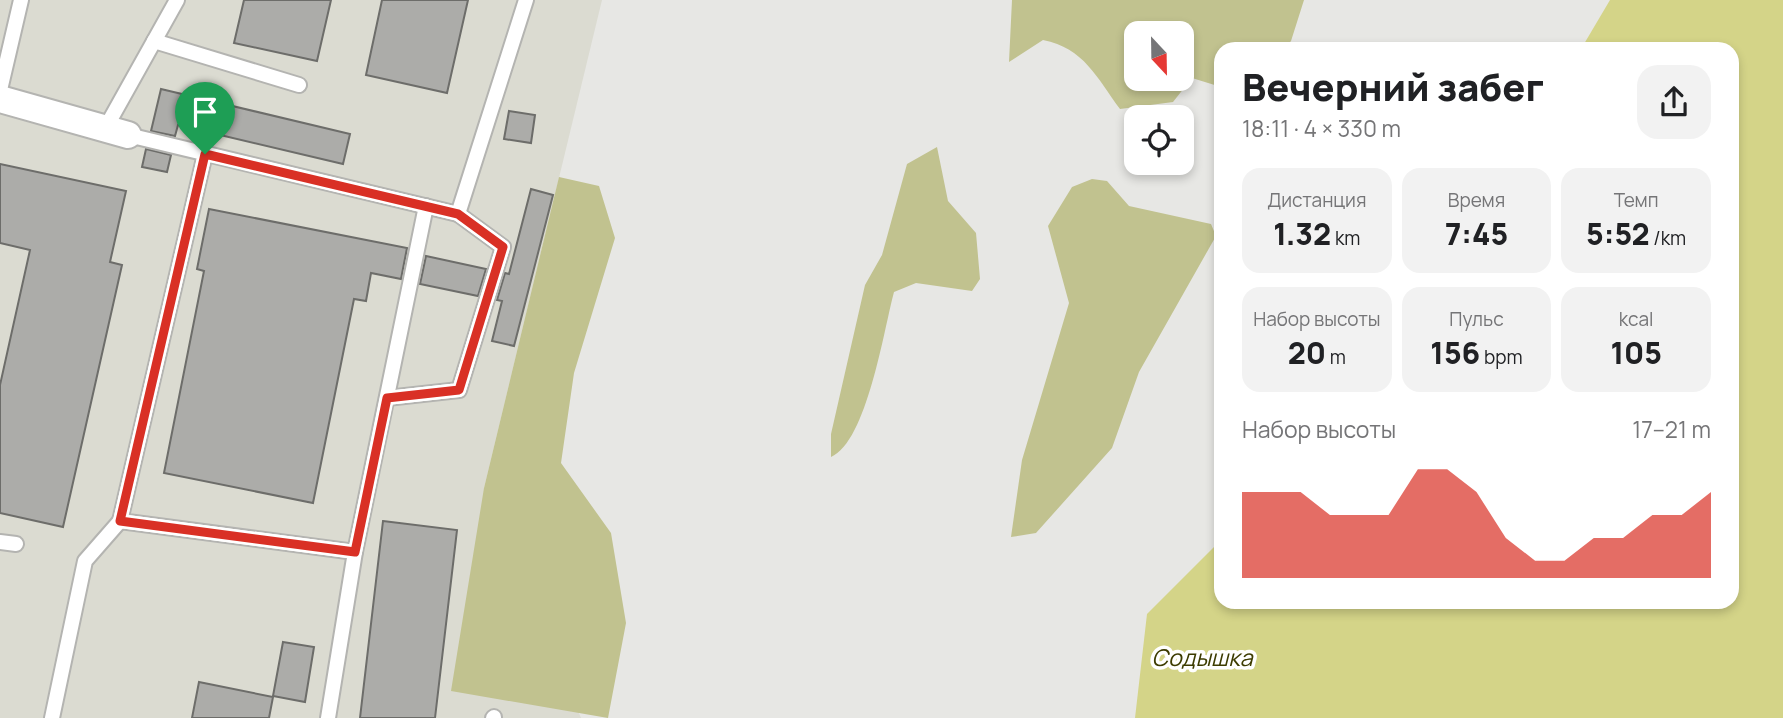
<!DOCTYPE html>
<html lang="ru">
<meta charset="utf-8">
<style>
:root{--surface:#fff;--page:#f2f2f2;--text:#202124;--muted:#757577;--accent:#d93025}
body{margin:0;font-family:Manrope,sans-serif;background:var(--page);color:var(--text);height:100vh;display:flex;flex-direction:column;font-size:26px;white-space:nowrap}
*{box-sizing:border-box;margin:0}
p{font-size:23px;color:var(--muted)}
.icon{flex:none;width:38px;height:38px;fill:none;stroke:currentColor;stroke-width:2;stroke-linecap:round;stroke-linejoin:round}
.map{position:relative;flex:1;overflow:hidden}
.details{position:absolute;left:1214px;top:42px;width:525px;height:567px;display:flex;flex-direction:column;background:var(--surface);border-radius:21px;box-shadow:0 4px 10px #0003}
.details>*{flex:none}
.needle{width:46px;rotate:158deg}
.controls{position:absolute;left:1124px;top:21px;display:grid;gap:14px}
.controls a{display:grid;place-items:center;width:70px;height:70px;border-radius:14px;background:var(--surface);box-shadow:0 4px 10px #0003;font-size:35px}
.pin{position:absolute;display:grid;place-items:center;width:60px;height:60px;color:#fff;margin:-72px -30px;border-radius:50% 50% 50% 0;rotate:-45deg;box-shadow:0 0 7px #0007}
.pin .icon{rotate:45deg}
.round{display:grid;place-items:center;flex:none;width:74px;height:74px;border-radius:21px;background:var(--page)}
.overview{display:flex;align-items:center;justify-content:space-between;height:119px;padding:0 28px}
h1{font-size:38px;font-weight:800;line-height:52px}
.metrics{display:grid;grid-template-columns:repeat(3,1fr);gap:10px;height:119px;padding:7px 28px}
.metrics div{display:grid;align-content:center;border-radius:18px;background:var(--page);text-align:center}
.metrics b{font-size:30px;font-weight:800}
.metrics small{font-size:19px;font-weight:400}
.metrics p{font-size:19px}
.chart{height:196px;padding:14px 28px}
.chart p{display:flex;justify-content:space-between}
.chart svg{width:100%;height:126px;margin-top:7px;fill:var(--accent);opacity:.7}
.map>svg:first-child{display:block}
</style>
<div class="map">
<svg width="1783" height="718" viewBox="0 0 1783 718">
<rect width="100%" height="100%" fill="#e7e7e4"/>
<path fill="#dbdbd1" d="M0 0H602L484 488 581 718H0Z"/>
<g fill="#c1c28f" fill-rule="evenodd">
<path d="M1012 0H1304L1291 41 1284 49H1222L1221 87 1192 78 1173 102 1120 109C1097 78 1084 48 1043 40L1009 62ZM1181 33V79H1136V33Z"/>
<path d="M937 147 948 201 976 233 980 279 972 291 916 283 894 292C884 329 867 442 831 457V434L865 285 882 255 907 164Z"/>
<path d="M559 177 599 186 615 238 574 373 561 463 611 533 626 623 608 718 451 691 484 488Z"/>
<path d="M1092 179 1107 181 1129 206 1211 224 1216 236 1139 372 1112 448 1036 533 1011 537 1022 460 1069 303 1048 226 1072 187Z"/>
</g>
<path fill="#d4d488" d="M1610 0H1783V718H1135L1147 614 1221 540 1222 602H1732V49H1581Z"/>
<g fill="#acaca9" stroke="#6d6d6a" stroke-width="2">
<path d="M244 0H331L317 61 234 43Z"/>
<path d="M382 0H468L447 93 366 75Z"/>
<path d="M161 89 350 134 343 164 178 125 175 136 151 131Z"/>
<path d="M509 111 535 115 531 143 504 139Z"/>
<path d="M146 149 171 155 167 172 142 167Z"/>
<path d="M0 164 126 191 110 262 122 265 63 527 0 513V385L30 250 0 243Z"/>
<path d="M531 189 553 195 514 346 492 341 502 301 497 300 505 273 509 274Z"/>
<path d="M209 209 407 248 401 279 371 273 366 301 354 299 313 503 164 473 204 271 197 269Z"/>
<path d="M426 256 486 269 478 296 420 284Z"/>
<path d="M383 521 457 530 435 718H360Z"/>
<path d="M283 642 314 647 305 702 273 696Z"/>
<path d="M199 682 273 697 269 718H192Z"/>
</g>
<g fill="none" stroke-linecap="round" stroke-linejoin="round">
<defs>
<g id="service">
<path d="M154 41 299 85"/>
<path d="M0 90 21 0"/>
<path d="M105 129 177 0"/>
<path d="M128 135 458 214 526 0"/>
<path d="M205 154 120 521 355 552 426 206"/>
<path d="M387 398 459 390 503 247 458 214"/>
<path d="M0 542 16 544"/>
<path d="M52 718 85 561 120 521"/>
<path d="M328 718 355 552"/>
<path d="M493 718 494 717"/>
</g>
<path id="minor" d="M0 99 128 135"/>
</defs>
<use href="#service" stroke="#b4b4b1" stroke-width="18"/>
<use href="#minor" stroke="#b4b4b1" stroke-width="30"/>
<use href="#service" stroke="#fff" stroke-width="14"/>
<use href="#minor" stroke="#fff" stroke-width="26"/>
</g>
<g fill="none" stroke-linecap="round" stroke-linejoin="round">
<defs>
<path id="route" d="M205 154 458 214 503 247 459 390 387 398 355 552 120 521Z"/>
</defs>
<use href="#route" stroke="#fff" stroke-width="14"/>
<use href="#route" stroke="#d93025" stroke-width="9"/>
</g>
<g text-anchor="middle" stroke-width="7" stroke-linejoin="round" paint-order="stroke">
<g font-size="23" font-style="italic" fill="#3d3c00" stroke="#fffffe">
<text x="1202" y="666">Содышка</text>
</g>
</g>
</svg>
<div class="controls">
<a><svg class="needle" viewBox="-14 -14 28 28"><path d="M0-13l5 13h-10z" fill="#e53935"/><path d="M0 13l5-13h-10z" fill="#757577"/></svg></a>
<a><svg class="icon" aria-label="locate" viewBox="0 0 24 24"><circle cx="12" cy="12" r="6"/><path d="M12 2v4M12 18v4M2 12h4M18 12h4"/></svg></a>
</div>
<div class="pin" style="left:205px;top:154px;background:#1e9e55"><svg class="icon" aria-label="arrive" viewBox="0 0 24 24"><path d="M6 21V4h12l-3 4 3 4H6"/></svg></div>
<section class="details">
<div class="overview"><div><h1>Вечерний забег</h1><p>18:11 · 4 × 330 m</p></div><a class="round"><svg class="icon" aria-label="share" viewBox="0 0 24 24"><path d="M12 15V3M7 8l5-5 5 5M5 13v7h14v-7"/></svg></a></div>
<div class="metrics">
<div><p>Дистанция</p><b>1.32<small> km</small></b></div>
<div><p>Время</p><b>7:45</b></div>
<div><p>Темп</p><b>5:52<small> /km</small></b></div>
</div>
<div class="metrics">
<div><p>Набор высоты</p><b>20<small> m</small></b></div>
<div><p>Пульс</p><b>156<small> bpm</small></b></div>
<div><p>kcal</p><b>105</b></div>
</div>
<div class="chart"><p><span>Набор высоты</span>17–21 m</p>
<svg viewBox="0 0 160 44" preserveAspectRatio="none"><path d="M0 44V14L10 14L20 14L30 22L40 22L50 22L60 6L70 6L80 14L90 30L100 38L110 38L120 30L130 30L140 22L150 22L160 14V44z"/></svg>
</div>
</section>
</div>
